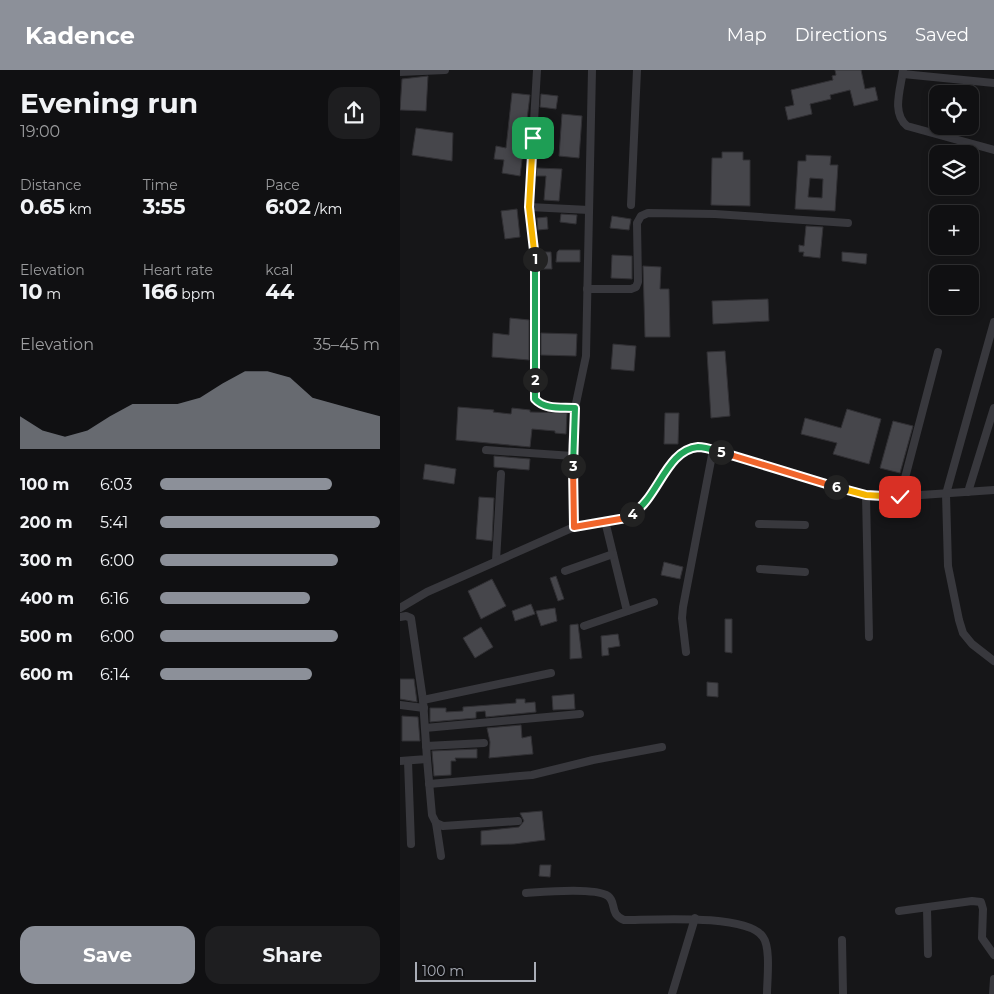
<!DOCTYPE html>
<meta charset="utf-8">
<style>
:root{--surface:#101012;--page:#1e1e20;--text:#f1f3f6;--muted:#9c9d9f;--line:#303032;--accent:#8c9099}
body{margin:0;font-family:Montserrat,sans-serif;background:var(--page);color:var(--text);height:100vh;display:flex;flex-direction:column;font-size:19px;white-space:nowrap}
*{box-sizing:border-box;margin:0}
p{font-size:16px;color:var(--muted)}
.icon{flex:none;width:28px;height:28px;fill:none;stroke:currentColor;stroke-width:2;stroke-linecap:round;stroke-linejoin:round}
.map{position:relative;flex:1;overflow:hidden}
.details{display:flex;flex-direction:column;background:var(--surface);width:400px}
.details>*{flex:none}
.tools{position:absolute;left:529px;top:15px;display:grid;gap:10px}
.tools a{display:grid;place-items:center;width:50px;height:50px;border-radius:10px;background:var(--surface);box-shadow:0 2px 8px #0003,0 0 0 1px var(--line);font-size:25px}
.scale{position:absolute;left:15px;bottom:12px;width:121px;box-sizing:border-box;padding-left:5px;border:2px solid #a9adb7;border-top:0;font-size:14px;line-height:18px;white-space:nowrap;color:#a9adb7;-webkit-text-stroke:4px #111113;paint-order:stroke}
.pin{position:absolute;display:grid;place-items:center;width:42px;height:42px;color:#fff;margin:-21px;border-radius:10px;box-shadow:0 2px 8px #0006}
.km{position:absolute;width:25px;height:25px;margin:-12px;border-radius:50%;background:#222;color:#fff;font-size:14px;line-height:25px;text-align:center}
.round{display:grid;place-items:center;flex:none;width:52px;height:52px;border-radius:15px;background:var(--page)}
.summary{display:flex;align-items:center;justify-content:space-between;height:85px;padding:0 20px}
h1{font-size:28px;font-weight:700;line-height:38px}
.metrics{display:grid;grid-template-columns:repeat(3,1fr);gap:8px;height:85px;padding:5px 20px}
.metrics div{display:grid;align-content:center}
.metrics b{font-size:21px;font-weight:700}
.metrics small{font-size:14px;font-weight:400}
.metrics p{font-size:14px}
.chart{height:140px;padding:10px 20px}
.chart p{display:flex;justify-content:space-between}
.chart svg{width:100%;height:90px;margin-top:5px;fill:var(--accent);opacity:.7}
.action{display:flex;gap:10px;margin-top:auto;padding:10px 20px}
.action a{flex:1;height:58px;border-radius:15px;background:var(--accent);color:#fff;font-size:20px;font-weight:700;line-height:58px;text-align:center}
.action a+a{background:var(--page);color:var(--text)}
ul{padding:0 20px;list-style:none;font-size:16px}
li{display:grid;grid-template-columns:80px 60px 1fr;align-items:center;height:38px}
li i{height:12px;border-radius:6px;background:var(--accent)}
header{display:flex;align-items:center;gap:30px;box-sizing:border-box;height:70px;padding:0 25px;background:var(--accent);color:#fff}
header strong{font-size:24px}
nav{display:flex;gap:28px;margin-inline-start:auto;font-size:18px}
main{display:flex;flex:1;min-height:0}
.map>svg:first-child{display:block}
</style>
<header>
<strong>Kadence</strong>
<nav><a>Map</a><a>Directions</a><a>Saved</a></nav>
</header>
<main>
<section class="details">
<div class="summary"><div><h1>Evening run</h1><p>19:00</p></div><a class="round"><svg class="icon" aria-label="share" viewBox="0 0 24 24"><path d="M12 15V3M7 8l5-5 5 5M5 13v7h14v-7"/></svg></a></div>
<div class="metrics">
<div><p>Distance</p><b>0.65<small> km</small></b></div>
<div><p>Time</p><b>3:55</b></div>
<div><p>Pace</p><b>6:02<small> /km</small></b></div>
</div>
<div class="metrics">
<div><p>Elevation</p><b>10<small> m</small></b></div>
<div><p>Heart rate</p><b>166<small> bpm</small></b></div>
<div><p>kcal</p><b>44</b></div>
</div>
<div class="chart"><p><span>Elevation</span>35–45 m</p>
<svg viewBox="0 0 160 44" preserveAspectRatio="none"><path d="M0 44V28L10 35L20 38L30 35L40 28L50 22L60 22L70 22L80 19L90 12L100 6L110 6L120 9L130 19L140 22L150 25L160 28V44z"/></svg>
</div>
<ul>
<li><b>100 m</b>6:03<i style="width:78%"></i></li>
<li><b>200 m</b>5:41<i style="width:100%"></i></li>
<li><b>300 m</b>6:00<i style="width:81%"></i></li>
<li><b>400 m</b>6:16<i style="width:68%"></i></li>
<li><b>500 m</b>6:00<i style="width:81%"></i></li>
<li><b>600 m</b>6:14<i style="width:69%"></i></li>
</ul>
<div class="action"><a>Save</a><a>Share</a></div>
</section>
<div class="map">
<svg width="594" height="924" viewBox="0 0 594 924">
<rect width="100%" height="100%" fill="#161618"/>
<g fill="#46464b" stroke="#313034" fill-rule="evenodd">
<path d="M435 0H461L465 19 475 17 478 30 454 36 450 20 430 25 431 29 410 34 412 44 388 50 385 37 394 35 391 20 433 10 432 6 436 5Z"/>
<path d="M28 6 26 41 0 40 2 9Z"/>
<path d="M112 23 130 25 120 106 102 103 104 90 94 89 96 76 106 78Z"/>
<path d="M141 24 158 26 156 39 140 37Z"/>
<path d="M162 44 182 46 179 88 159 86Z"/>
<path d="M16 58 53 63 52 91 12 85Z"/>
<path d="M322 82H343V90H350V136L311 135 312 88H322Z"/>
<path d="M406 85 431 86 430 95H438L435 141 395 139 398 91H406ZM410 108 423 109 422 128 408 127Z"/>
<path d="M137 98 162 99 159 131 144 130 146 106H136Z"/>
<path d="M117 139 120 167 105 169 101 141Z"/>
<path d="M161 144 177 145 176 154 160 152Z"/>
<path d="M212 146 231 149 229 160 210 158Z"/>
<path d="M147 147 148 159 138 160 137 148Z"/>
<path d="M406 156 423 157 420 188 403 186 404 182H399V175L404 176Z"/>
<path d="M159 180H180V192H156L157 182Z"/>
<path d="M141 182H151L152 199H141Z"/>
<path d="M442 182 467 184 466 194 442 191Z"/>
<path d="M212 185 232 186V209L211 208Z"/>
<path d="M243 196 261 197 260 219H269L270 267H245Z"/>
<path d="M368 229 369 251 313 254 312 231Z"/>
<path d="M110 248 129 250V290L92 287 93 263 109 265Z"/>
<path d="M141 263 177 264 176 286 141 285Z"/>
<path d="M213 274 236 276 234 301 211 299Z"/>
<path d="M325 281 330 346 311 348 307 282Z"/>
<path d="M58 337 94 340 93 342 111 344 112 338 130 340V342L167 343 166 364 155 363V361L132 359 130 377 56 370Z"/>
<path d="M447 339 481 349 469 394 433 384 437 373 401 364 405 348 441 358Z"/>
<path d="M265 343H279L278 374H264Z"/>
<path d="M493 351 513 356 500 403 480 398Z"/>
<path d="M94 386 130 389 129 400 94 397Z"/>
<path d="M25 394 56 399 54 414 23 409Z"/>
<path d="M79 427 94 428 92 471 76 469Z"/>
<path d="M264 492 283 497 280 509 261 505Z"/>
<path d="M156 506 164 529 158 531 150 508Z"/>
<path d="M92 509 106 536 81 549 68 521Z"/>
<path d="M131 534 135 544 115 551 112 541Z"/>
<path d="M155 538 157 551 141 556 136 541Z"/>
<path d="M325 549H332V583L325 582Z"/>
<path d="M178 554 182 588 170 589V555Z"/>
<path d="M81 557 93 577 75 588 63 568Z"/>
<path d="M218 564 220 576 208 578 209 585 202 586 201 566Z"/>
<path d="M0 609H14L17 632 0 629Z"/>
<path d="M307 612 318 613V627L307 626Z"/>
<path d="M174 624 175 639 153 640 152 626Z"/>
<path d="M116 629H125V633L135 632 136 642 86 647 85 641 76 642V648L30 652V638H46V642L63 641V637L116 633Z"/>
<path d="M2 646 18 647 20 671H2Z"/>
<path d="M121 655 122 668 131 666 133 684 89 688 90 672 87 658Z"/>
<path d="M77 679V688H55L56 691H51V705L34 706 32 681Z"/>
<path d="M142 741 145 770 114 774 81 775V761L119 757 124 751 120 743Z"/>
<path d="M140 795H151L150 807 139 806Z"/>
</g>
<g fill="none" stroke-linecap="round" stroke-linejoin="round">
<g stroke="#38383d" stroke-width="8">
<path d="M137 0 129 137 135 179V329C145 340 162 337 175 338"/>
<path d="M503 0C501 18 491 43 507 56L594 80"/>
<path d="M0 2 45 0"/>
<path d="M503 4 594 13"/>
<path d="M231 135 237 0"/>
<path d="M129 137 189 140"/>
<path d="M187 219H231L236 217 238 212 237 153 241 146 248 143 315 144 448 153"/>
<path d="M594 252 546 424 548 496 559 550 563 563 572 574 594 591"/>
<path d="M86 380 173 386"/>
<path d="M568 422 594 338"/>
<path d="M466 425 469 567"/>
<path d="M500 427 538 282"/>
<path d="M205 451 227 541"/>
<path d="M359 454 405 455"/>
<path d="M174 457 226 448 243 437 274 389C286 378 298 376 313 380L466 425 492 427 594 420"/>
<path d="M96 491 101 404"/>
<path d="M360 499 405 502"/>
<path d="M165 501 213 484"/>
<path d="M0 538 27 522 174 457 172 375 175 338 186 286 192 0"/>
<path d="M0 547 6 546 11 548 23 630"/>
<path d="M184 556 254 532"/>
<path d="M286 582 282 548 283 537 313 380"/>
<path d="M0 635 24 638"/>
<path d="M25 658 180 644"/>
<path d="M26 676 84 673"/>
<path d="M27 689 32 745 36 753 43 756 118 751"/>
<path d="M0 691 27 689 23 630 151 603"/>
<path d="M8 691 11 774"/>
<path d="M29 714 132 705 193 690 262 677"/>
<path d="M36 753 41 786"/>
<path d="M126 823C142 822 195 817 208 826 217 833 209 844 224 850 251 850 347 843 363 867 371 878 367 910 367 924"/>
<path d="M527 838 528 884"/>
<path d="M499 841 572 831 581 832 583 839 582 868 594 885"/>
<path d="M442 870 443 924"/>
<path d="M272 924 295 848"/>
<path d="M593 924 594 909"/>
</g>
</g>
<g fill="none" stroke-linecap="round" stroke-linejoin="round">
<defs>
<path id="split-1" d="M133 68 129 137 135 189"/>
<path id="split-2" d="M135 189V310"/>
<path id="split-3" d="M135 310V329C145 340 162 337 175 338L173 396"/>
<path id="split-4" d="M173 396 174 457 226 448 232 444"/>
<path id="split-5" d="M232 444C259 427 266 380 298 377 305 377 314 380 321 382"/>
<path id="split-6" d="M321 382 436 417"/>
<path id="split-7" d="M436 417 466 425 500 427"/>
</defs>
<use href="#split-1" stroke="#fff" stroke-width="10"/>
<use href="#split-2" stroke="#fff" stroke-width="10"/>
<use href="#split-3" stroke="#fff" stroke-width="10"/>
<use href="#split-4" stroke="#fff" stroke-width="10"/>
<use href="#split-5" stroke="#fff" stroke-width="10"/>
<use href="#split-6" stroke="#fff" stroke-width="10"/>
<use href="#split-7" stroke="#fff" stroke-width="10"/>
<use href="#split-1" stroke="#f5b400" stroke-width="6"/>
<use href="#split-2" stroke="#22a559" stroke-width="6"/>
<use href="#split-3" stroke="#22a559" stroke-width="6"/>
<use href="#split-4" stroke="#f0652b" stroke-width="6"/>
<use href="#split-5" stroke="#22a559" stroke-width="6"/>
<use href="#split-6" stroke="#f0652b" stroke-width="6"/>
<use href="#split-7" stroke="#f5b400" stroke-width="6"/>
</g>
</svg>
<div class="tools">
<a><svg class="icon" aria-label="locate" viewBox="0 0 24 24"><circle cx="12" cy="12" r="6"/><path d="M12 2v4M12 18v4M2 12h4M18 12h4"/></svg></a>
<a><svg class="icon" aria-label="layers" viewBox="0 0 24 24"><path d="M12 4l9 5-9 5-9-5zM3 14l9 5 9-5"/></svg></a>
<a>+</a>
<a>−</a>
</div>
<div class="scale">100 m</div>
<div class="pin" style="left:133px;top:68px;background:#1e9e55"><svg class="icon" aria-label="arrive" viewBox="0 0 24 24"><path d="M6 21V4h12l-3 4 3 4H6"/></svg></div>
<div class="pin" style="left:500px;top:427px;background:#d93025"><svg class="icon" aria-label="check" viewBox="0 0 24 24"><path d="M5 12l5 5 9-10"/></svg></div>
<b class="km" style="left:135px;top:189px">1</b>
<b class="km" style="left:135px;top:310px">2</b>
<b class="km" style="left:173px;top:396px">3</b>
<b class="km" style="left:232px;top:444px">4</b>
<b class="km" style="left:321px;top:382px">5</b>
<b class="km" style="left:436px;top:417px">6</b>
</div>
</main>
